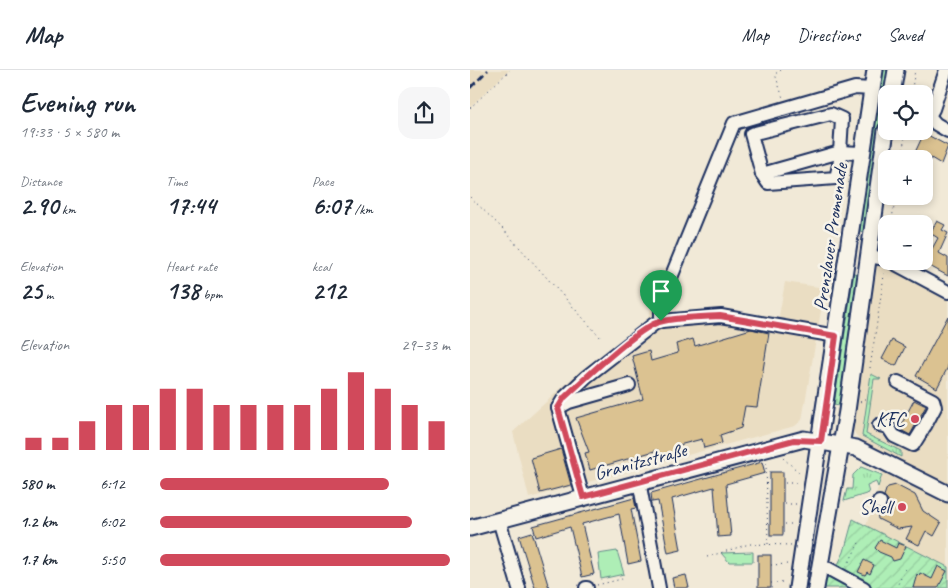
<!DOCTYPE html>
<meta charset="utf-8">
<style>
:root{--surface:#fff;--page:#f6f6f7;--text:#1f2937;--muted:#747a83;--line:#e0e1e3;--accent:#d1495b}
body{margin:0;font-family:Caveat,sans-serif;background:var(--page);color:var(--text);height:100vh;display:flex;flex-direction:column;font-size:19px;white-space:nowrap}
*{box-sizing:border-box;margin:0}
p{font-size:16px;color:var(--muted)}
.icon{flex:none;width:28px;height:28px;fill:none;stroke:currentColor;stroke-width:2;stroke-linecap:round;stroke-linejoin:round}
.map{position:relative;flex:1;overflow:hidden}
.side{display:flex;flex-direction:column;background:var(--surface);width:470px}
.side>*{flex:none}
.controls{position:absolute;left:408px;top:15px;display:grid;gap:10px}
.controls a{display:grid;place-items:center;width:55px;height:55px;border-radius:10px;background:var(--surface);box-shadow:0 2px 8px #0003;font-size:25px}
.pin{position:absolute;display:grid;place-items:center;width:42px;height:42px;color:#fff;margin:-51px -21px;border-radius:50% 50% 50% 0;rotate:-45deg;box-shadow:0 0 5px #0007}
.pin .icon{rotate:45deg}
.round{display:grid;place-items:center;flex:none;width:52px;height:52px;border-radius:15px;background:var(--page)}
.head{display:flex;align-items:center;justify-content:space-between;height:85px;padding:0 20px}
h1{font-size:28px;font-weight:700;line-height:38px}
.figures{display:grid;grid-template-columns:repeat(3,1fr);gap:8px;height:85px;padding:5px 20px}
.figures div{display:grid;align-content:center}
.figures b{font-size:25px;font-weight:700}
.figures small{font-size:14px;font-weight:400}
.figures p{font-size:14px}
.chart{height:140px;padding:10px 20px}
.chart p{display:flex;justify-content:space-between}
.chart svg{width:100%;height:90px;margin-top:5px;stroke:var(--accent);stroke-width:6}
ul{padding:0 20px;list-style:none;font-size:16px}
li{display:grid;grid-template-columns:80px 60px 1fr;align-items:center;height:38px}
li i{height:12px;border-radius:6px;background:var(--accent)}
header{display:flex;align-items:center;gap:30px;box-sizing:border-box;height:70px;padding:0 25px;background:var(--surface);border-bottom:1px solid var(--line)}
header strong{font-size:24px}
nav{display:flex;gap:28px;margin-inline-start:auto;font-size:18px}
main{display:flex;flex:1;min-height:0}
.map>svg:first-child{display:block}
</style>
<header>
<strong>Map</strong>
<nav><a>Map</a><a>Directions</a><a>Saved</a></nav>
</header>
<main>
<section class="side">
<div class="head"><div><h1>Evening run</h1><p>19:33 · 5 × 580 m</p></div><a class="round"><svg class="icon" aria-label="share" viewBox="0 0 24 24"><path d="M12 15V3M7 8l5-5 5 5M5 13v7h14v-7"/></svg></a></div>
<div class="figures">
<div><p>Distance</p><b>2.90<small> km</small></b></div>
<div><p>Time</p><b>17:44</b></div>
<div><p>Pace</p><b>6:07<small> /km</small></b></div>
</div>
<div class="figures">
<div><p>Elevation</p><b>25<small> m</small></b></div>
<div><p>Heart rate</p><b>138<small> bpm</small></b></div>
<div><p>kcal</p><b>212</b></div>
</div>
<div class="chart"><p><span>Elevation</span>29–33 m</p>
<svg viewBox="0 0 160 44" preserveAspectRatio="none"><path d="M5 44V38M15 44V38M25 44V30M35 44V22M45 44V22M55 44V14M65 44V14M75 44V22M85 44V22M95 44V22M105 44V22M115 44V14M125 44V6M135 44V14M145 44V22M155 44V30"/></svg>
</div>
<ul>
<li><b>580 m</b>6:12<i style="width:79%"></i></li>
<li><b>1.2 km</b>6:02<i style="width:87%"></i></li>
<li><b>1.7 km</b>5:50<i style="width:100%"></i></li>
</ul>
</section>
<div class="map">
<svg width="478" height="518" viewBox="0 0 478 518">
<defs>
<pattern id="grass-tufts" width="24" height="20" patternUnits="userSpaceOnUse" patternTransform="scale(1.25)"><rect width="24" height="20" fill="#aeeeb6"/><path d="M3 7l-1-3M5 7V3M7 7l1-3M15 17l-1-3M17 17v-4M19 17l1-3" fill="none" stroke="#95cc9f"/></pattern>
<pattern id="garden-furrows" width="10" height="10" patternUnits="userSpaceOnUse" patternTransform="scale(1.25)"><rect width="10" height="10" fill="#aeeeb6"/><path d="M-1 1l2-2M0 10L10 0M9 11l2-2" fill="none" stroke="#95cc9f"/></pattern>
</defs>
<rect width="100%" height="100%" fill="#f1e9d7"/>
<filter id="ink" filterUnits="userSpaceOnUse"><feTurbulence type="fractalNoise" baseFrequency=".02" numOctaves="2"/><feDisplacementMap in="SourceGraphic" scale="10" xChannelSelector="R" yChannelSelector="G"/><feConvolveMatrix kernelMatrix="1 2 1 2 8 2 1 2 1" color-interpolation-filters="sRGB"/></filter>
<g filter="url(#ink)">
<g fill="#eaddc2">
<path d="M0 0H39L0 37Z"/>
<path d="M410 192 478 228V417L391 371 383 361 382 353 405 196Z"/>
<path d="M315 212 355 218 332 350 325 356 59 428 43 362 108 303 177 251 184 230 195 233 194 240 199 245 308 252Z"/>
<path d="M413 402 478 434V497L396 456Z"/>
</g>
<g fill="url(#grass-tufts)" stroke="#648e8a">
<path d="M414 0H417L394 162 390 161 398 94Z"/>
<path d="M384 203 388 204 369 336 364 335Z"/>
<path d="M401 304 411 309H404L396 364 431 381V387L392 366Z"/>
<path d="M391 397 412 405 408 417 406 412 397 416 399 423 374 431 377 419H382L383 405Z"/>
</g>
<g fill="#aeeeb6" stroke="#648e8a">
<path d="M147 481 154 504 131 509 128 484Z"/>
<path d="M283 482V492H259L251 483Z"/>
</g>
<path fill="url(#garden-furrows)" stroke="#648e8a" d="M383 449 478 497V518H354L358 505H363L374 482Z"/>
<g fill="#dbc291" stroke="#1b2f5e">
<path d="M454 63 478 76 471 94 461 88 457 107H454V89H442Z"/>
<path d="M467 151 475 155 472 160 478 163 469 183 478 188V206L454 193 468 168 460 163Z"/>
<path d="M478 246V297L467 318 446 306Z"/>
<path d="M281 259 299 263 287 337 275 336 271 358 250 365 252 373 234 378 232 369 205 376 208 386 190 390 188 380 120 400 115 383 119 382 106 348 173 329 162 286 179 281 181 291 208 283 206 274 223 269 225 276Z"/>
<path d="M422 270 435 277 426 296 412 289Z"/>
<path d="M444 330 456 336 440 365 429 359Z"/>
<path d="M91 379 101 415 70 423 61 388Z"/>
<path d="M292 392 295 403 256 414 261 466 248 467 244 417 202 429 211 480 198 483 188 431 182 432 181 423Z"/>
<rect x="300" y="402" width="13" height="63"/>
<path d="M426 415 445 425 453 441 471 453 464 466 456 461 449 475 436 469 442 457 428 459 408 449 407 440 413 441 418 436V430L414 426 416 420 418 417Z"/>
<path d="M164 428 166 438 161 439 171 491 158 494 149 444 112 454 124 504 112 507 100 457 66 467 63 456Z"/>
<path d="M62 462 79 518H65L52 476 49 466Z"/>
<path d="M410 470 426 478 428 473 436 476 430 489 423 491 421 487 409 482 405 478Z"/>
<rect x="288" y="485" width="13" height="33"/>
<path d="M394 490 404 495 400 504 397 502 395 505 388 502Z"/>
<path d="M468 496 477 501 468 518H443L447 504 449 506 450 503 462 509Z"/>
<path d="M216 505 219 518H204L202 508Z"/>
</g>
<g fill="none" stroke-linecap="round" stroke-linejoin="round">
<defs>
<g id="minor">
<path d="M459 46 463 39 476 0"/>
<path d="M459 46 466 54 478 61"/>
<path d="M370 82 372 49 361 44 281 64 292 104 298 113 366 108 372 82"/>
<path d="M292 104 370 82 391 83"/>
<path d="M398 186 416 189"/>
<path d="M420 191 478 222"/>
<path d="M191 251V232L264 53 385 18 402 19"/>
<path d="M428 312 463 330 465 337 455 356"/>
<path d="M88 338 99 332 159 315"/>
<path d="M409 355 418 357 424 366 443 375 453 359"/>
<path d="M169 411 189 518"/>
<path d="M113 427 88 338 94 328 116 307 184 254 191 251 251 246 366 266"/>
<path d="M409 432 410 433"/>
<path d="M29 450 49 518"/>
<path d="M349 497 359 499 394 518"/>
<path d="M116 518H117"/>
</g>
<g id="major">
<path d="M422 24 426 0"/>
<path d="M0 458 334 369 386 378 478 424"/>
<path d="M327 518 405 0"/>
<path d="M346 518 377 341 416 60"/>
</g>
</defs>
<use href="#minor" stroke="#1b2f5e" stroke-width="16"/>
<use href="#major" stroke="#1b2f5e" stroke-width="19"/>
<g stroke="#1b2f5e" stroke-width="1" stroke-dasharray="1 4" stroke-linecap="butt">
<path d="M311 0 305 4 313 28"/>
<path d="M441 24 445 0"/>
<path d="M0 38 40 0"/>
<path d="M431 89 436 61"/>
<path d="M0 127 32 158 131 268"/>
<path d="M421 154 426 126"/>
<path d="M400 298 415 199"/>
<path d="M390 332 396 328"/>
<path d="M313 388 331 404"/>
<path d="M296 393 298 474"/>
<path d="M315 413H329"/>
<path d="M315 434H326"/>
<path d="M315 454H323"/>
<path d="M237 487 279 474 322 475"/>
<path d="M301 495 318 494"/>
<path d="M377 496 390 471"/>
<path d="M301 513H315"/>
<path d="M127 515 156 508"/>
<path d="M426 518 436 498"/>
</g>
<use href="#minor" stroke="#f7f3e8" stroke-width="12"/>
<use href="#major" stroke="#f7f3e8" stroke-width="15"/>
<path stroke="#1b2f5e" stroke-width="2.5" stroke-dasharray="8 4" stroke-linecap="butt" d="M0 18 18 0"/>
</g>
</g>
<g fill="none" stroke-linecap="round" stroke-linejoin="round" filter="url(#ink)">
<defs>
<path id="route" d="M250 246 366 266 351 371 324 370 113 427 88 338 94 328C111 312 169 257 189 252 208 247 231 247 250 246Z"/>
</defs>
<use href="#route" stroke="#fff" stroke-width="10"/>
<use href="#route" stroke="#d1495b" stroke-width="6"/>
</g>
<g fill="#d1495b" stroke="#f7f3e8" stroke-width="2">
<circle cx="445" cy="349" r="5"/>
<circle cx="432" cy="437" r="5"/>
</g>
<g text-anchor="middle" stroke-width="5" stroke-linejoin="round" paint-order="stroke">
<g font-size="20" fill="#1b2f5e" stroke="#f7f3e8">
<text transform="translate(360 167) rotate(-82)" y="7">Prenzlauer Promenade</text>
<text transform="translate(170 391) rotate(-15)" y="7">Granitzstraße</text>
</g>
<g font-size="20" fill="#1b2f5e" stroke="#f7f3e8" text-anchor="end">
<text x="435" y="356">KFC</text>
<text x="422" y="444">Shell</text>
</g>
</g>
</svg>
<div class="controls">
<a><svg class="icon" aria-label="locate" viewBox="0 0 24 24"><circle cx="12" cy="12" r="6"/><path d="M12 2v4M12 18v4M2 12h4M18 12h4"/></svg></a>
<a>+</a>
<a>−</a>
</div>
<div class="pin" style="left:191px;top:251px;background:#1e9e55"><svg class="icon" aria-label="arrive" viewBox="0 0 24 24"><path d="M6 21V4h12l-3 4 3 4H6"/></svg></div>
</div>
</main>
